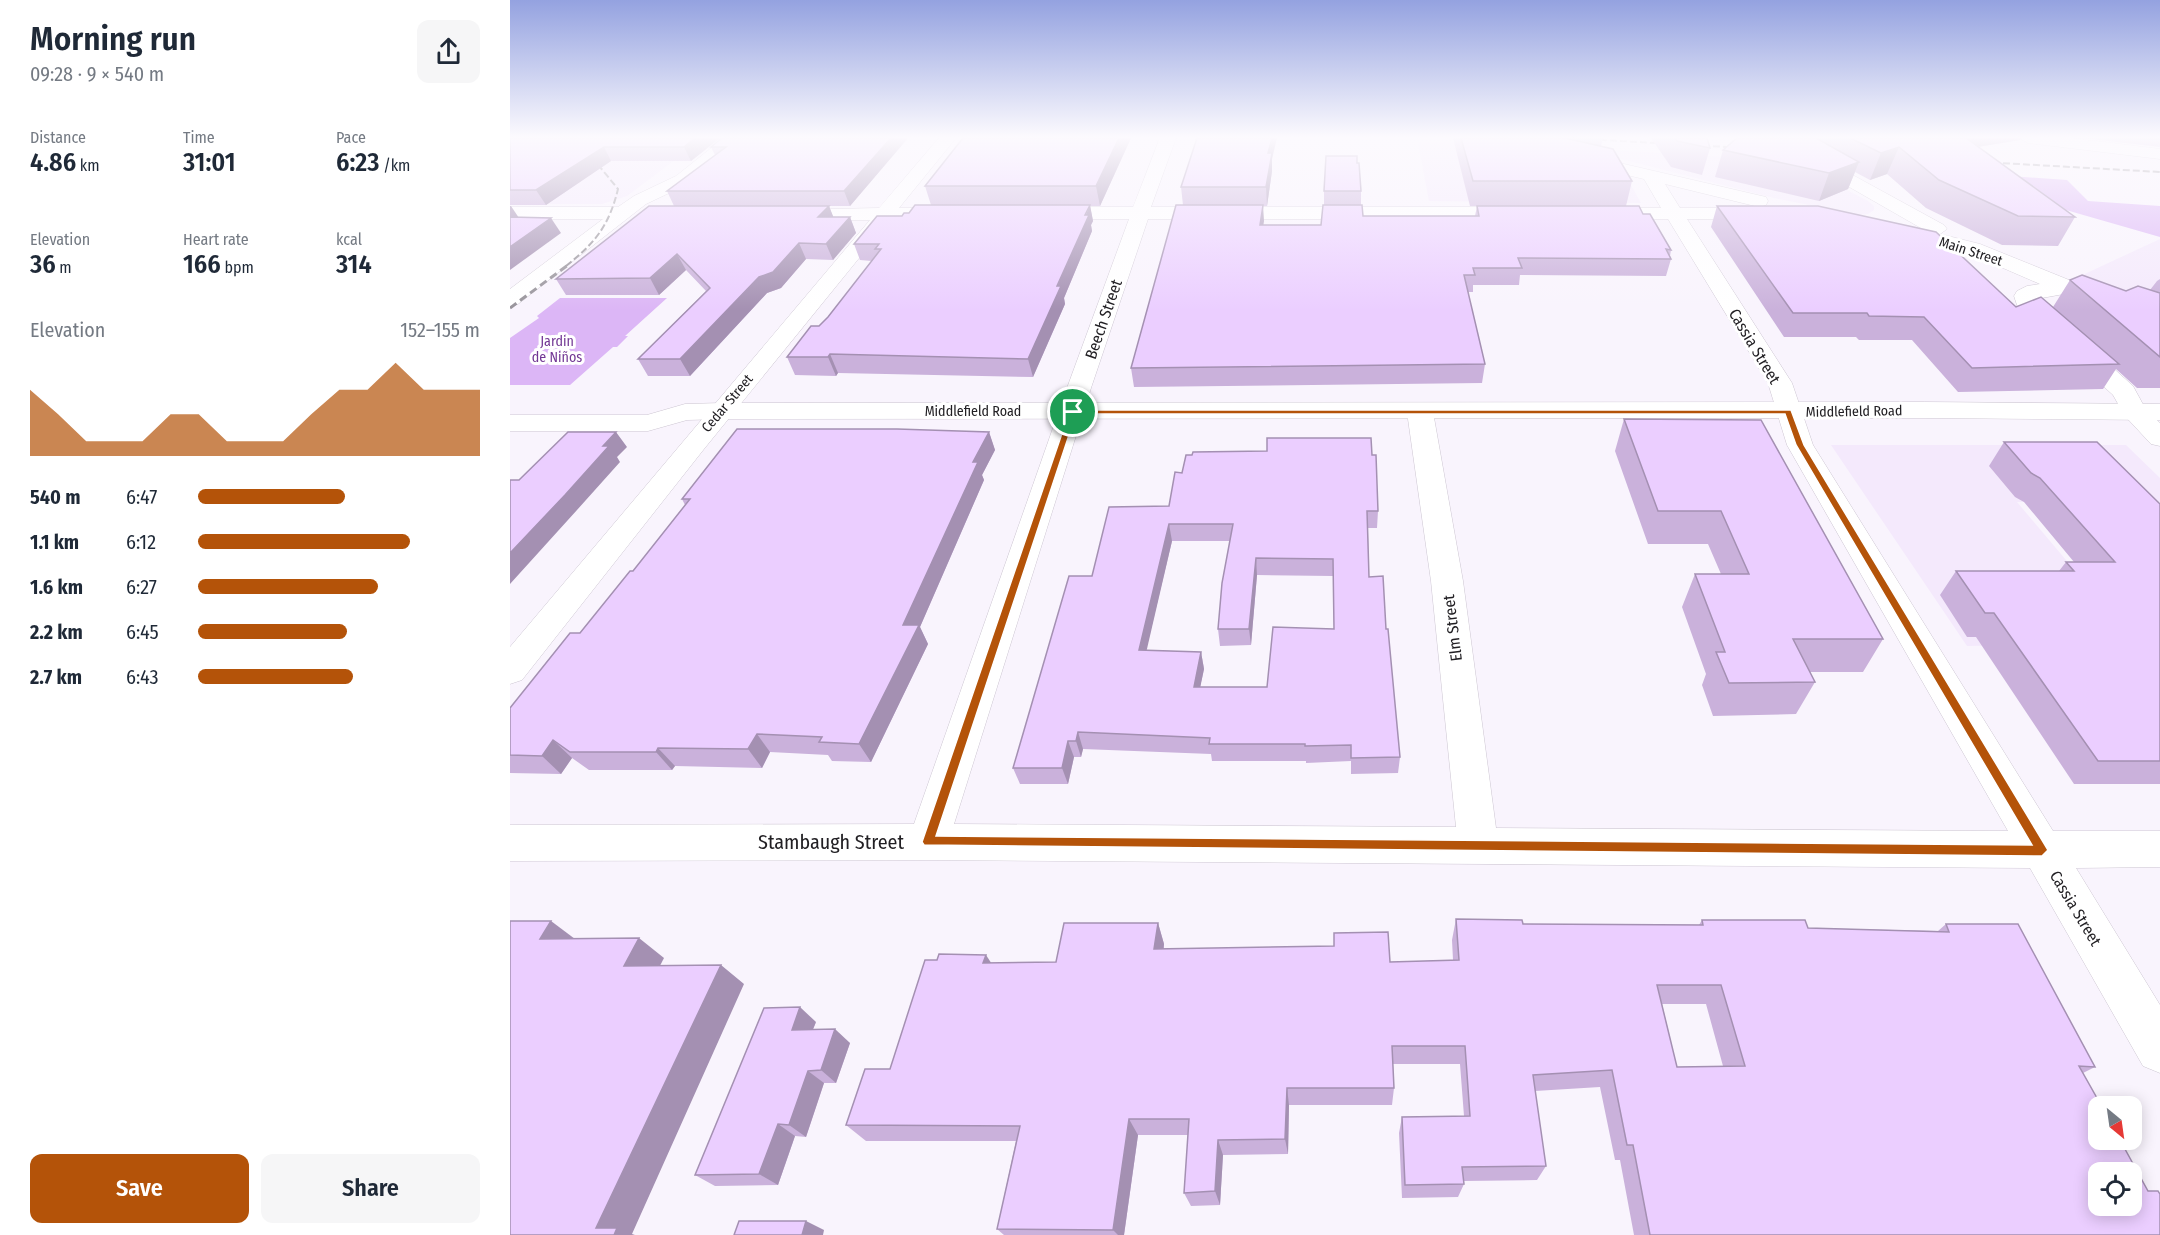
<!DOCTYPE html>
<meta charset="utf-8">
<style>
:root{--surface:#fff;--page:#f6f6f7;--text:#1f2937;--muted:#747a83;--accent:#b45309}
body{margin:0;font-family:"Fira Sans Condensed",sans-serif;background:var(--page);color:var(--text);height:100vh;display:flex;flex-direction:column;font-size:22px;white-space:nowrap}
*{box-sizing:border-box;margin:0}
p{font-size:20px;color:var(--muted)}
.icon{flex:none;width:33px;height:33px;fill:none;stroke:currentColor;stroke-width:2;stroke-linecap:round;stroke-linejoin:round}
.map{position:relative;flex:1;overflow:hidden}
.drawer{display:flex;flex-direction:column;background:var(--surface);width:510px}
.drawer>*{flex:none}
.needle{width:39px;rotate:151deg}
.tools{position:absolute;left:1578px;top:1096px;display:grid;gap:12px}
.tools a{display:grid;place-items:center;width:54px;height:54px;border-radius:12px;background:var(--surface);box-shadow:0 3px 15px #0003;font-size:30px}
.pin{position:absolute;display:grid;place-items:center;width:51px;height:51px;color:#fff;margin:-26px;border:3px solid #fff;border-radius:50%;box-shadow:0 2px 6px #0007}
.round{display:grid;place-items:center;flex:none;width:63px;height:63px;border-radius:12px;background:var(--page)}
.overview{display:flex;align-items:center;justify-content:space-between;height:102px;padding:0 30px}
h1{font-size:33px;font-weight:600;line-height:45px}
.figures{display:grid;grid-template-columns:repeat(3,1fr);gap:9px;height:102px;padding:6px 30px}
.figures div{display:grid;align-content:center}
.figures b{font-size:26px;font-weight:600}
.figures small{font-size:16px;font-weight:400}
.figures p{font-size:16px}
.chart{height:168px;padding:12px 30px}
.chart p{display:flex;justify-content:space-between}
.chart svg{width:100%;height:108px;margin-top:6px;fill:var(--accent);opacity:.7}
.cta{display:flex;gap:12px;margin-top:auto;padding:12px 30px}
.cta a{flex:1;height:69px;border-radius:12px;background:var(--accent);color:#fff;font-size:24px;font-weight:600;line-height:69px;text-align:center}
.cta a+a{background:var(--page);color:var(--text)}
ul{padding:0 30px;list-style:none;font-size:20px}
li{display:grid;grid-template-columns:96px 72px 1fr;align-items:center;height:45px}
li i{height:15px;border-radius:8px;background:var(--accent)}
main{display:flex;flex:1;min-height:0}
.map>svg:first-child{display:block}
</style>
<main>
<section class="drawer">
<div class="overview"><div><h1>Morning run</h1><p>09:28 · 9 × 540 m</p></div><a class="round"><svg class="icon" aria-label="share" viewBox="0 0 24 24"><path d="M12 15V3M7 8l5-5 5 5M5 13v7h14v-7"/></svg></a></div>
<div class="figures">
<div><p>Distance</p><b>4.86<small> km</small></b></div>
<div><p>Time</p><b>31:01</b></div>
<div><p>Pace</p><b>6:23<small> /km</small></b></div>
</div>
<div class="figures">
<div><p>Elevation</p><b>36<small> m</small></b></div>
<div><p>Heart rate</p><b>166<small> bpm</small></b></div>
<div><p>kcal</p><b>314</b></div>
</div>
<div class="chart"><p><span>Elevation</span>152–155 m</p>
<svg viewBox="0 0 160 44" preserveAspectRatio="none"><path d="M0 44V17L10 27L20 38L30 38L40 38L50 27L60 27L70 38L80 38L90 38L100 27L110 17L120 17L130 6L140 17L150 17L160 17V44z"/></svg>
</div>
<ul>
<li><b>540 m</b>6:47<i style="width:52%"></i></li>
<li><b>1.1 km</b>6:12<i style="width:75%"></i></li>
<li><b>1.6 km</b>6:27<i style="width:64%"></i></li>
<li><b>2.2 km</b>6:45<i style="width:53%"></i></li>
<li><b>2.7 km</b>6:43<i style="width:55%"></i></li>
</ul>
<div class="cta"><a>Save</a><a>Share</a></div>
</section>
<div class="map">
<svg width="1650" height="1235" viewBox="0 0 1650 1235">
<rect width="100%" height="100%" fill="#f9f4fd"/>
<g fill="#f4e9fc">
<path d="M194 138 117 196 92 204H0V150Z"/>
<path d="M908 143H964L1117 178 1131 203 919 201Z"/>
<path d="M1068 148 1281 161 1358 201 1364 206V210L1358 214 1348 215 1264 198Z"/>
<path d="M1650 239V308L1566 278Z"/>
<path d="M1321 445H1616L1650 478V502H1507L1626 643 1457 646Z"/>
</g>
<g fill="#dcb6f6">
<path d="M1417 170 1557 180 1578 201 1650 206V237Z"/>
<path d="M50 298H157L115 336H118L107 347H103L60 385H0V338L29 318 27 316Z"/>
</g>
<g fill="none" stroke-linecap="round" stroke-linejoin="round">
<defs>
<g id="minor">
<path d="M214 138H232L178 184 136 204 8 304 0 306V289L93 219H0V207H108L124 196 166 176Z"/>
<path d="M429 138H446L389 208H440L447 210 449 214 447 218 380 220 194 449 12 680 0 684V647L360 220H278L271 218 269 214 271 210 369 208Z"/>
<path d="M650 138H666L641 207H1010L1017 209 1019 213 1017 217 1010 219H638L581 388 444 824 946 827 921 581 897 412 901 407 910 404 919 407 923 412 953 581 986 828 1498 831 1277 445 1258 383 1158 219H1088L1081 217 1079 213 1081 209 1088 207 1151 208 1134 179 1065 163 1063 159 1065 155 1071 154 1256 197 1258 201 1256 205 1249 207 1155 184 1170 208H1250L1257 210 1259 214 1257 218 1250 220 1177 219 1282 383 1303 445 1543 831H1650V867L1566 868 1650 1005V1073L1633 1066 1520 868 418 860 0 861V825L404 824 557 388 619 219H536L529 217 527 213 529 209 536 207H623Z"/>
<path d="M1254 138H1275L1434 225 1437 229 1430 234 1470 244 1564 282 1650 314V329L1554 294 1526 299 1623 386 1635 408 1650 423V446L1641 444 1615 416 1603 395 1508 308 1504 296 1507 291 1517 286 1530 284 1456 252 1385 235 1382 231 1385 227 1392 225 1416 231Z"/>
<path d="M1510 138H1561L1650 149V159L1518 143Z"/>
</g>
<path id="major" d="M1415 402 1650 404V420L1415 418 212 419 177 420 138 431H0V415H137L175 404 212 403Z"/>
</defs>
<use href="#minor" stroke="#cdc6d2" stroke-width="1"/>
<use href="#major" stroke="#cdc6d2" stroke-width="1"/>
<use href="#minor" fill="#fff" fill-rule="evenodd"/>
<use href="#major" fill="#fff" fill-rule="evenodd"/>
<g stroke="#97939a" stroke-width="2" stroke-dasharray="7 3" stroke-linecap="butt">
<path d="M1060 138 1162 144"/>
<path d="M1183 145 1234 148"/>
<path d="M1473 162 1650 172"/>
<path d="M56 266C85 243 99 226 108 189L90 167 78 161"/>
</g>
<path stroke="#97939a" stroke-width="3" stroke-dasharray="8 4.5" stroke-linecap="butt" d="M0 308 58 265"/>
</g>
<g fill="#cab1db" fill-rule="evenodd">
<path d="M0 138H210L181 161H101L36 205H0Z"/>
<path d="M398 138 340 206H282H319L323 217H340L346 233 323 260 296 259 271 288 257 293 180 376H138L128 359 196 291 176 270 149 295H56L46 279 164 206 157 191 205 155 201 147Z"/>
<path d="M621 138 590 206H580L583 221 581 225 582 231 554 298 555 304 523 377 328 373 326 376 285 375 277 357 318 317 362 261 350 260 344 244 392 216 421 205 415 186Z"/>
<path d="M943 138H1093L1091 146 1122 181 1116 206 1133 214 1161 250 1160 256 1161 259 1156 276 1010 275 1009 285H963V292H958L975 364 972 383 624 387 621 368 673 205 671 187 762 159V171L757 206H753V225H811L814 205V191H851V205L853 216H965L967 206H960Z"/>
<path d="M1141 138H1197L1200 148 1192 175 1161 167Z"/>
<path d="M1227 138H1511L1510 140 1468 147 1565 217 1548 246 1492 245 1416 208 1377 174 1360 180 1345 172 1338 189 1309 201 1205 177 1213 150Z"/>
<path d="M1572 138H1650V147Z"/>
<path d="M1207 206 1506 307H1543L1560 280 1616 291 1640 290 1647 281 1650 279V388H1627L1606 369 1593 389 1448 392 1402 340H1349L1346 337H1274L1201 227Z"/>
<path d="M1114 419 1373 639 1353 672H1300L1305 682 1286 714 1203 716 1192 685 1196 674 1172 607 1185 574H1211L1198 544H1138L1105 451Z"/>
<path d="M479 432 485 450 472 475 474 480 410 627 418 644 361 762 322 761 318 755 260 752 252 768 165 766 162 770H79L62 758 51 774 0 773V708L70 633 123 571 175 505 172 499Z"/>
<path d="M1494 442 1650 504V784H1564L1466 637H1457L1430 595 1446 571H1549L1556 562H1564L1514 502 1505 497 1479 466Z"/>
<path d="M862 455 868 511 867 528H858L859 577 876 629 890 757 888 773 841 774V761L796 763V761H702L701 754 573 749 571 757H564L558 784H510L503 768 582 576 659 506 672 473ZM662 541H720L708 629 710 646 741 645 747 575 823 576 824 629 757 687H690L694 669 691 652 636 650Z"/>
<path d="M946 919 1013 924 1189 925 1192 920 1298 928 1428 931 1436 924 1585 1067 1573 1073 1650 1235H1124L1110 1160H1105L1090 1087 1025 1091 1036 1166 1027 1180 953 1181 954 1184 948 1197 892 1198 889 1133 892 1117 954 1116 950 1064H883L884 1088 882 1105H779L778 1154 713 1155 710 1205 681 1206 674 1193 678 1135H628L614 1235H494L487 1229 506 1141H356L336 1125 380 1069 481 963 546 962 648 923 654 944V949L880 962 943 960 942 940ZM1152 1004H1196L1213 1066 1167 1067Z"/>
<path d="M306 1022 303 1029 340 1043 326 1083H314L296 1137 285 1136 268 1185 205 1186 185 1175Z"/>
</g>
<g fill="#a490b2">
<path d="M185 138H210L181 161 174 147Z"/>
<path d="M381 138H398L340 206 334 191Z"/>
<path d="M609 138H621L590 206 586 186Z"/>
<path d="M762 138H767L762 159V171L757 206 756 187 758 153Z"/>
<path d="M1436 138H1511L1510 140 1429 153Z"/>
<path d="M94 147 101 161 36 205 26 190Z"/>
<path d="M1389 147 1377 174 1360 180 1371 153Z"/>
<path d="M1349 162 1338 189 1309 201 1319 173Z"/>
<path d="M580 205 583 221 581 225 582 231 554 298 555 304 523 377 518 359Z"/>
<path d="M753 205 754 221 751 242 750 225Z"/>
<path d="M0 206H1L11 221 0 228Z"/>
<path d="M319 206 325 221 308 217Z"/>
<path d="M340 217 346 233 323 260 316 244Z"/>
<path d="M41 218 51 233 0 270V247Z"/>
<path d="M289 243 296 259 271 288 257 293 180 376 170 359 249 277Z"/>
<path d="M167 254 176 270 149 295 140 278Z"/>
<path d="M320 354 328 373 326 376 318 357Z"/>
<path d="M106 432 117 447 107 457 110 462 67 510 0 584V553L93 446Z"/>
<path d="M479 432 485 450 472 475 474 480 410 627 418 644 361 762 349 744 393 625 463 462Z"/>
<path d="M659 524 662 541 633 666 629 650Z"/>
<path d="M746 558 747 575 741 645 739 629Z"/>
<path d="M691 652 694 669 687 703 684 687Z"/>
<path d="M568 732 573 749 571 757 566 741Z"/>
<path d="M247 734 260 752 252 768 238 749Z"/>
<path d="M43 740 62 758 51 774 32 756Z"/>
<path d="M558 741 564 757 558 784 552 768Z"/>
<path d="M148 748 165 766 162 770 146 752Z"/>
<path d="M41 921 69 942 30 939Z"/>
<path d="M648 923 654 944 651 969 644 949Z"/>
<path d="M129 938 154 958 140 985 114 966Z"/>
<path d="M476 955 489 975 473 963Z"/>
<path d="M211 965 234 984 122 1234 125 1235H104L86 1228Z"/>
<path d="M290 1007 306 1022 297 1044 282 1030Z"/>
<path d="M325 1029 340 1043 326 1083 311 1070Z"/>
<path d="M298 1071 314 1083 296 1137 279 1125Z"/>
<path d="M777 1088 779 1105 778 1154 775 1139Z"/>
<path d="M619 1119 628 1135 614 1235H608L603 1230Z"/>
<path d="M268 1124 285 1136 268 1185 249 1174Z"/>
<path d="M708 1140 713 1155 710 1205 705 1191Z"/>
<path d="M296 1221 314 1230 313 1235H292Z"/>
</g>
<g fill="#ebceff" stroke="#a490b2" stroke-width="1.5" fill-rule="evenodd">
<path d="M0 138H185L174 147H94L26 190H0Z"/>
<path d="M212 138H381L334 191H157L216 147H201Z"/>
<path d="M453 138H609L586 186H415Z"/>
<path d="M687 138H762L758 153H762L756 187H671Z"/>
<path d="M951 138H1055L1103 149 1122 181H963Z"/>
<path d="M1165 138H1197L1200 148 1167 141Z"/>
<path d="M1227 138H1306L1349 162 1319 173 1213 150Z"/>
<path d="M1340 138H1456L1565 217 1508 216 1429 180 1389 147 1371 153Z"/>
<path d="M816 156H847V163H849L851 191H814Z"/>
<path d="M405 205H580L575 215H579L547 286H551L518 359 320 354 318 357H277L301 326H309L318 317 371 249H365L369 244H344L367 216H392L394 213H399Z"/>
<path d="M666 205H753L750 225H811L813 205H852L853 216H969L967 206H1129L1133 214H1140L1161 250 1156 249 1161 259 1008 258 1012 268H963L965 275H954L975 364 621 368Z"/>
<path d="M139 206H319L308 217H340L316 244 289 243 263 272 249 277 170 359H128L200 288 167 254 140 278 46 279Z"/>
<path d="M1207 206H1308L1426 232 1506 307 1531 297 1609 364 1462 368 1414 317 1359 316 1357 313H1283Z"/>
<path d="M0 217 41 218 0 247Z"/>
<path d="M1572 275 1616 291 1628 286 1650 293V357L1560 280Z"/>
<path d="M1114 419 1251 420 1373 639H1283L1305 682 1219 683 1206 652H1215L1185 574H1239L1211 511H1148Z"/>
<path d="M227 429H387L479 432 463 462H468L393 625H409L349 744 309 742 312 737 247 734 238 749 148 748 146 752H60L43 740 32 756 0 755V708L60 633H70L120 571H123L180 499H172Z"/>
<path d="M58 432H106L93 446H99L55 495 0 553V480H9Z"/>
<path d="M757 438H861L862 455H866L868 511H857L859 577 873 576 876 629H878L890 757 841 758V745L795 746V744H699L700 738 568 732 566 741H558L552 768H503L559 576H582L599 507 659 506 665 472 672 473 676 455H682L683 452 757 451ZM659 524H723L712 583 708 629H739L746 558 823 559 824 629 763 627 757 687H684L691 652 629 650Z"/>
<path d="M1494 442H1587L1650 504V761H1588L1484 613H1475L1446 571H1564L1556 562H1605L1530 478 1521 473Z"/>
<path d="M946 919 1012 920 1013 924 1193 925 1192 920H1295L1298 928 1439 932 1436 924H1508L1585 1067 1569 1066 1592 1107H1588V1140H1610L1638 1191H1648L1650 1194V1235H1140L1123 1145H1117L1102 1070 1023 1075 1036 1166 952 1167 954 1184 895 1185 892 1117 960 1116 955 1046H882L884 1088H777L775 1139 708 1140 705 1191 674 1193 679 1119H619L603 1230 487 1229 510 1126 336 1125 355 1069H380L415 960H427L429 954 476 955 473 963 546 962 554 923H648L644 949 824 946V933L878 932 880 962 949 960ZM1147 985H1211L1235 1066 1167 1067ZM1588 1173H1622V1206H1588Z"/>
<path d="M0 921H41L30 939 129 938 114 966 211 965 86 1228H107L104 1235H0Z"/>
<path d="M290 1007 282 1030 325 1029 311 1070 298 1071 279 1125 268 1124 249 1174 185 1175 254 1008Z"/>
<path d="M229 1221H296L292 1235H224Z"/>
</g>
<linearGradient id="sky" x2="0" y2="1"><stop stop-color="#94a2e0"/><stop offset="0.44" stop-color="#fcfafe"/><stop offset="1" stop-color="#fcfafe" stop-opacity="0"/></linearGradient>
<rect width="1650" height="311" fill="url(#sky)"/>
<path fill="#b45309" stroke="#fff" stroke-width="1.5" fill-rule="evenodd" d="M560 410H1281L1294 445 1538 850 1532 856 414 845 412 842ZM566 414H1275L1286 445 1522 845 426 836Z"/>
<g text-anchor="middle" stroke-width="6" stroke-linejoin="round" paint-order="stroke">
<g font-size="14" fill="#222024" stroke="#fff">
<text transform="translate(1461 251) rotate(18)" y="5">Main Street</text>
<text transform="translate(217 403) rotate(-50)" y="5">Cedar Street</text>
<text x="463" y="416">Middlefield Road</text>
<text transform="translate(1344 411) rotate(-1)" y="5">Middlefield Road</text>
</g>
<g font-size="14" fill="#723794" stroke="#fff">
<text x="47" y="346">Jardin<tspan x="47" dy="16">de Niños</tspan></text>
</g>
<g font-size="16" fill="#222024" stroke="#fff">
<text transform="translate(593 319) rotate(-71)" y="6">Beech Street</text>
<text transform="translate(1245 346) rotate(59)" y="6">Cassia Street</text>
<text transform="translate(942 628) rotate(-97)" y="6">Elm Street</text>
<text transform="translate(1566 908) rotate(59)" y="6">Cassia Street</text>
</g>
<g font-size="20" fill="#222024" stroke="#fff">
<text x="321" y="849">Stambaugh Street</text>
</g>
</g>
</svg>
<div class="tools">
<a><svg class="needle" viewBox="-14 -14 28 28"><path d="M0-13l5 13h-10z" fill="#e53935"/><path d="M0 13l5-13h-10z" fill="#747a83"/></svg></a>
<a><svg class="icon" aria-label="locate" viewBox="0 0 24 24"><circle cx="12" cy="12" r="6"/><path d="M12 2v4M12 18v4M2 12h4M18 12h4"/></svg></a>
</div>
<div class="pin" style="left:563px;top:412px;background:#1e9e55"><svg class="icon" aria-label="arrive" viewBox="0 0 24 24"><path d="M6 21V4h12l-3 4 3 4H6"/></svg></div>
</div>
</main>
